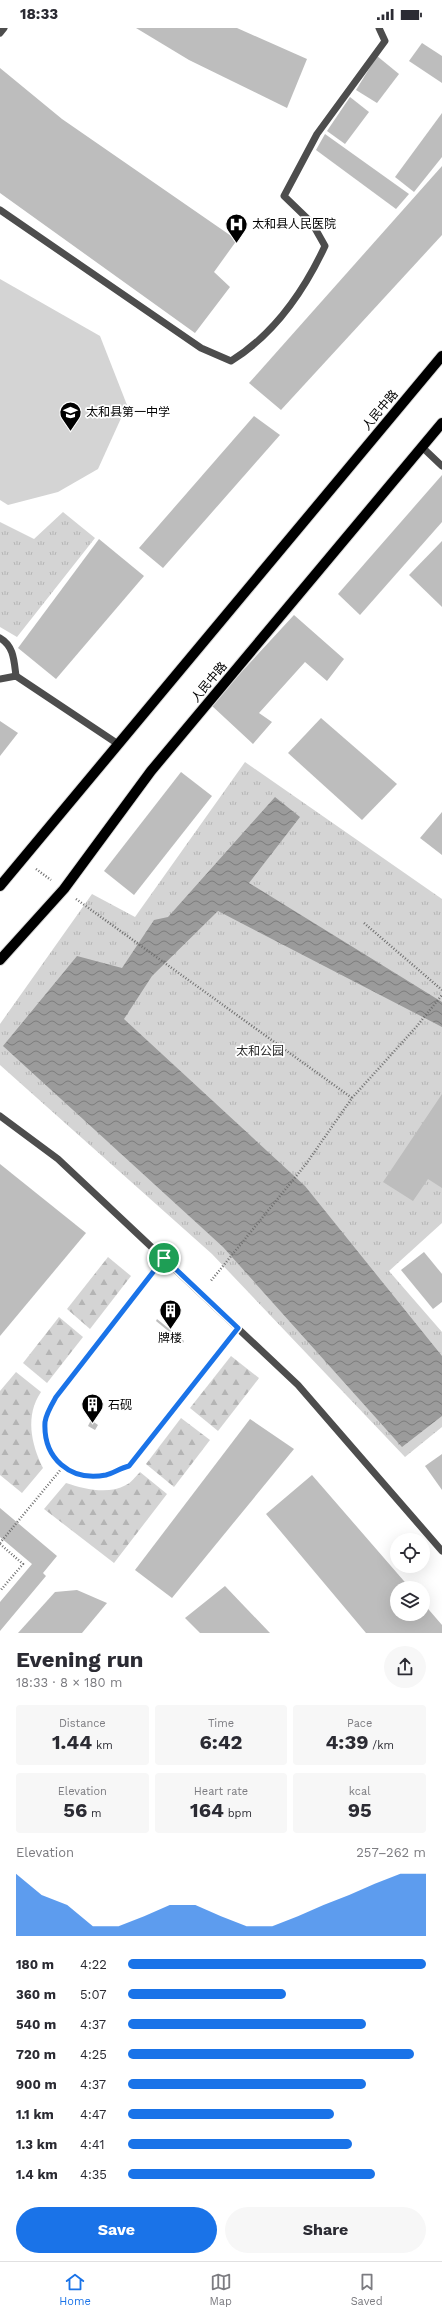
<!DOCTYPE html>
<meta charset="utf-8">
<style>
:root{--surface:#fff;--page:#f7f7f7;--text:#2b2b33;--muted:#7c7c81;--line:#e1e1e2;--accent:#1a73e8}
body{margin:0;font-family:"Work Sans","Noto Sans SC",sans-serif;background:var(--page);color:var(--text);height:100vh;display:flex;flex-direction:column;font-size:15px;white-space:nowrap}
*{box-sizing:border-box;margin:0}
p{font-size:13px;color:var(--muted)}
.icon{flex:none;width:22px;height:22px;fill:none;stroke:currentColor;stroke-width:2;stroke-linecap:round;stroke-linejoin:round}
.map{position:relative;height:1605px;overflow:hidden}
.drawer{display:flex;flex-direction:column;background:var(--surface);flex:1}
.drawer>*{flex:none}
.controls{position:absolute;left:390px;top:1505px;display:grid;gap:8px}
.controls a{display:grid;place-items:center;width:40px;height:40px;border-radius:50%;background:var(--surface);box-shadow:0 4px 16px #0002;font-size:20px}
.pin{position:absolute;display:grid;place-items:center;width:34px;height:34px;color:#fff;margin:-17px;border:2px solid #fff;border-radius:50%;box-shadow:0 1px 4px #0007}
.round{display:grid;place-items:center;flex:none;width:42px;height:42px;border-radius:21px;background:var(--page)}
.overview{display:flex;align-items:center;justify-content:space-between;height:68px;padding:0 16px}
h1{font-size:22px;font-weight:700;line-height:30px}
.metrics{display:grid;grid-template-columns:repeat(3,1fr);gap:6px;height:68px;padding:4px 16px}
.metrics div{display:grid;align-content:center;border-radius:4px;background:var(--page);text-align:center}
.metrics b{font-size:20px;font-weight:700}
.metrics small{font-size:11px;font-weight:400}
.metrics p{font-size:11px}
.chart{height:112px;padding:8px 16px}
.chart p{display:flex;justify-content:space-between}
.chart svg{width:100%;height:72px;margin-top:4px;fill:var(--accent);opacity:.7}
.primary-button{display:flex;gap:8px;margin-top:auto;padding:8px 16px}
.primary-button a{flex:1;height:46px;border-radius:24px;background:var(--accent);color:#fff;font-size:16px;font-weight:700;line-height:46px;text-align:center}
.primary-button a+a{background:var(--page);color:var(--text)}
ul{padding:0 16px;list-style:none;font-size:13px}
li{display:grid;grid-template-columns:64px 48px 1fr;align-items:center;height:30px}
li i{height:10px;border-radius:5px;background:var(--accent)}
.status{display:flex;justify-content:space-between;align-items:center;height:28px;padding:0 20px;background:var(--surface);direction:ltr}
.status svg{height:11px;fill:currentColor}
.menu{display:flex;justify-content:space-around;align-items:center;height:56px;border-top:1px solid var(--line);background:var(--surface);font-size:11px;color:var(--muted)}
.menu a{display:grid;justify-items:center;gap:2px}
.menu .active{color:var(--accent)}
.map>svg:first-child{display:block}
</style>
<div class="status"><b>18:33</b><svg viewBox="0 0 49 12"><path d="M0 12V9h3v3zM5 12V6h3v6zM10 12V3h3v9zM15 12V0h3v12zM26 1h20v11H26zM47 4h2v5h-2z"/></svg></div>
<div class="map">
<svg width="442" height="1605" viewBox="0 0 442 1605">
<defs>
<pattern id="forest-firs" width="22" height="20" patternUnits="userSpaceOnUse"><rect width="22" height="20" fill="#d4d4d4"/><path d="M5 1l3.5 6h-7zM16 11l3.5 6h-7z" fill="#b4b4b4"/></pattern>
<pattern id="park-tufts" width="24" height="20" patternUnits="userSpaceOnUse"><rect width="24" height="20" fill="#d4d4d4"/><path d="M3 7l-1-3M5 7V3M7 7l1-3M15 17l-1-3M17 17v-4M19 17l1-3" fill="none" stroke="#b4b4b4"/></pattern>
<pattern id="water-waves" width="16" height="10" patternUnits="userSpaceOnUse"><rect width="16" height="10" fill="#9b9b9b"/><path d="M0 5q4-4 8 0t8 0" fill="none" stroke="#7c7c7c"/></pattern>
</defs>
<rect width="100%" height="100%" fill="#fff"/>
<g fill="url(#forest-firs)">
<path d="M108 1229 131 1248 90 1301 67 1281Z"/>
<path d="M59 1289 83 1309 47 1355 23 1335Z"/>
<path d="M231 1328 259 1350 218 1403 190 1380Z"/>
<path d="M16 1344 41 1364C25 1387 31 1416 43 1440L22 1465 0 1447V1363Z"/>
<path d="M181 1390 210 1412 174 1459 146 1436Z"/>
<path d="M140 1444 167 1466 114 1535 44 1481 66 1455C84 1461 108 1467 126 1457 131 1455 136 1448 140 1444Z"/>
</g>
<g fill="url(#park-tufts)">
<path d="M63 484 95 510 17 609 0 599V494L34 511Z"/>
<path d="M245 734 442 871V1195L389 1243 442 1304V1399L405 1429 212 1226 0 1037V996L92 866 135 889Z"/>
</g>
<path fill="#d4d4d4" d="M0 251 100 308 127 377 98 441 58 464 8 477 0 472Z"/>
<path fill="url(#water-waves)" d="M275 769 300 789 249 855 442 974V999L218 883 152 948 124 991 305 1158 442 1328V1388L402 1419 223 1219 3 1018 77 928 122 940 154 892 168 889Z"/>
<g fill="#bdbdbd">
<path d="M136 0H237L307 31 287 80 189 32Z"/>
<path d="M422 15 442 28V55L409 33Z"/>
<path d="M377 28 399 46 377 75 356 62Z"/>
<path d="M0 40 62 91 237 212 214 244 230 259 195 305 0 165Z"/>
<path d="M350 69 369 84 345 116 327 103Z"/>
<path d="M442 85V129L414 164 395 149Z"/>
<path d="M325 106 409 166 396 181 316 122Z"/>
<path d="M442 138V207L281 382 249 355Z"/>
<path d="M254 388 280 407 163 540 139 520Z"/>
<path d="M442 447V494L360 587 338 566Z"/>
<path d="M99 511 144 548 56 651 18 620Z"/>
<path d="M442 513V579L409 547Z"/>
<path d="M294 587 344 631 327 653 305 634 259 685 272 694 253 716 211 677Z"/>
<path d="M321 690 397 756 362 792 288 725Z"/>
<path d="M0 693 18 705 0 728Z"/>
<path d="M181 744 212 768 134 867 104 843Z"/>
<path d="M442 784V827L420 810Z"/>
<path d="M442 1066V1160L428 1151 413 1173 383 1154Z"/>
<path d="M0 1136 86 1205 0 1308Z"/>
<path d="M424 1224 442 1246V1274L433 1281 401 1242Z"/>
<path d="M157 1291 184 1313 183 1315 156 1293Z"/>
<path d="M250 1391 294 1421 172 1570 135 1542Z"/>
<path d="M91 1392 98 1397 95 1402 88 1398Z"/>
<path d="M442 1426V1462L425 1438Z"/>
<path d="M312 1447 410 1560H397V1586H423V1575L442 1597V1605H366L266 1486Z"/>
<path d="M0 1480 57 1528 43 1545 46 1548 0 1603V1574L32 1536 0 1509Z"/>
<path d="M225 1558 270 1605H200L185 1590Z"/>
<path d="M77 1562 107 1575 82 1605H18L55 1564Z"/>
</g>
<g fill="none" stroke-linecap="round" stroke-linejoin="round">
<defs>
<g id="major">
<path d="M0 858 442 328"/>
<path d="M0 932 64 861 151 743 442 395"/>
</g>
</defs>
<use href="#major" stroke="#dbdbdb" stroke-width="12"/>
<g stroke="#6f6f6f" stroke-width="2.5" stroke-dasharray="1 2" stroke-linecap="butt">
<path d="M36 841 51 852"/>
<path d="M76 871 352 1070 306 1136 210 1254"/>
<path d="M364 895 442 962"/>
<path d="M352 1070 417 998 442 967"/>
<path d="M62 1440C42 1408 41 1403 56 1369L154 1242"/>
<path d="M0 1515 62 1440C91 1451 100 1449 129 1438L229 1313"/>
<path d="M0 1516 23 1536 0 1563"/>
</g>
<g stroke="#4d4d4d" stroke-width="7">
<path d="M0 5 4 0"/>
<path d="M0 182 201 320 231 333C273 307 304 263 325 218L312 195 284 168 317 106 385 13 379 0"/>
<path d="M422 419 442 438"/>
<path d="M0 610C14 618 14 633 16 648"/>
<path d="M0 651 16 648 118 716"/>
<path d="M0 1088 58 1131 298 1357 442 1523"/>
</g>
<use href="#major" stroke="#000" stroke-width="10"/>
</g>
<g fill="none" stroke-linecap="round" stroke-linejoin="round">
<defs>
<path id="route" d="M164 1230 238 1300 129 1438C121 1440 113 1445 106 1447 70 1454 43 1430 45 1394 46 1386 52 1376 56 1369Z"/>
</defs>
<use href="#route" stroke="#fff" stroke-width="8"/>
<use href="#route" stroke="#1a73e8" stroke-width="5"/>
</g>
<defs>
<symbol id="hospital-pin" viewBox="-11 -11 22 30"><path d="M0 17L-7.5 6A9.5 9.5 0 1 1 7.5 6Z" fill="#000" stroke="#fff"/><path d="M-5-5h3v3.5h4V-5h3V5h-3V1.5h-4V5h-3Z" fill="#fff"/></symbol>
<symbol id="school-pin" viewBox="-11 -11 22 30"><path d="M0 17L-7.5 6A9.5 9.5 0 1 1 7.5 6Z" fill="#000" stroke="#fff"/><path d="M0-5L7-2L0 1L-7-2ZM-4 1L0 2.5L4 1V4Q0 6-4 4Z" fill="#fff"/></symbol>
<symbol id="building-pin" viewBox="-11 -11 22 30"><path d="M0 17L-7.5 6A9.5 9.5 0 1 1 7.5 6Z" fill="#000" stroke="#fff"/><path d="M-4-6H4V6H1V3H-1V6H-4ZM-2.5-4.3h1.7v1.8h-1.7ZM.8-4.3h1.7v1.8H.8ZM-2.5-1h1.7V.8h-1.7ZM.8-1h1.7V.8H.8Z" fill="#fff"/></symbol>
</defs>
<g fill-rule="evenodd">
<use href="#hospital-pin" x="224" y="184" width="25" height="34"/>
<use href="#school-pin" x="58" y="372" width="25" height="34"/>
<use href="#building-pin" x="158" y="1270" width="25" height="34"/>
<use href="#building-pin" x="80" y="1364" width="25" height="34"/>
</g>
<g text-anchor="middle" stroke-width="3.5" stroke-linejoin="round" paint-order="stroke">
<g font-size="12" fill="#000" stroke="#fff" text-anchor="start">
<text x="252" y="200">太和县人民医院</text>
<text x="86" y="388">太和县第一中学</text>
<text x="170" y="1314" text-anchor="middle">牌楼</text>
<text x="108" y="1381">石砚</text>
</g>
<g font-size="12" fill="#000" stroke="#fff">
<text transform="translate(380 382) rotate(-50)" y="4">人民中路</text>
<text transform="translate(209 654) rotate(-50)" y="4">人民中路</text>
</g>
<g font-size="12" fill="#2b2b2b" stroke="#fff">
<text x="260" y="1027">太和公园</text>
</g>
</g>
</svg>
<div class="controls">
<a><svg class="icon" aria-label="locate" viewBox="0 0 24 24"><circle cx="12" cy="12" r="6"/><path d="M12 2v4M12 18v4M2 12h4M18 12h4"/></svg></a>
<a><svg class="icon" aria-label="layers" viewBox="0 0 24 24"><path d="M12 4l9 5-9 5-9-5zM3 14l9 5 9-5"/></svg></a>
</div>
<div class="pin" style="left:164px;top:1230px;background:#1e9e55"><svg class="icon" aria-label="arrive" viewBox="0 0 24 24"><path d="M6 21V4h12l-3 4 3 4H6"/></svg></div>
</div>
<section class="drawer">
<div class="overview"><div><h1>Evening run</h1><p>18:33 · 8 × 180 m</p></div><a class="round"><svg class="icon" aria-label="share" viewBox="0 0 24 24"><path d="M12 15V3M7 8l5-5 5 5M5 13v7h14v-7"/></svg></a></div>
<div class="metrics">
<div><p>Distance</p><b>1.44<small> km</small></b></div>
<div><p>Time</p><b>6:42</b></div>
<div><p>Pace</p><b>4:39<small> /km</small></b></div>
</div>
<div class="metrics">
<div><p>Elevation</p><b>56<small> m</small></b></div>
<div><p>Heart rate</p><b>164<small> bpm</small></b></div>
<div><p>kcal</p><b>95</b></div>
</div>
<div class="chart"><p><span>Elevation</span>257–262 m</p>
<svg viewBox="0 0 160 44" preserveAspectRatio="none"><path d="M0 44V6L10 19L20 25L30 38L40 38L50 32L60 25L70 25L80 32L90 38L100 38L110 32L120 25L130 19L140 12L150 6L160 6V44z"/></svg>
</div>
<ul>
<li><b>180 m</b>4:22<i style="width:100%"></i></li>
<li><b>360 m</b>5:07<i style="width:53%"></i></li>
<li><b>540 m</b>4:37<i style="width:80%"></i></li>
<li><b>720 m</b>4:25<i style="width:96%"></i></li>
<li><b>900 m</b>4:37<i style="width:80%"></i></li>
<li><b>1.1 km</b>4:47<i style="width:69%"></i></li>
<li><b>1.3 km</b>4:41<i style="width:75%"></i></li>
<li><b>1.4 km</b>4:35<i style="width:83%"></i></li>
</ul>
<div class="primary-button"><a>Save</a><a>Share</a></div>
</section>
<nav class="menu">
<a class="active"><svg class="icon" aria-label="home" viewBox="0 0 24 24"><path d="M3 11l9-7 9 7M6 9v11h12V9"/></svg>Home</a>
<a><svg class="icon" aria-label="map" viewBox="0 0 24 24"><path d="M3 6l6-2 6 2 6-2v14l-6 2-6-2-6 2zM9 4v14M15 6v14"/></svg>Map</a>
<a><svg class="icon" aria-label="saved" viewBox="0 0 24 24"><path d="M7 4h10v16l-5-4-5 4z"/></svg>Saved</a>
</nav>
